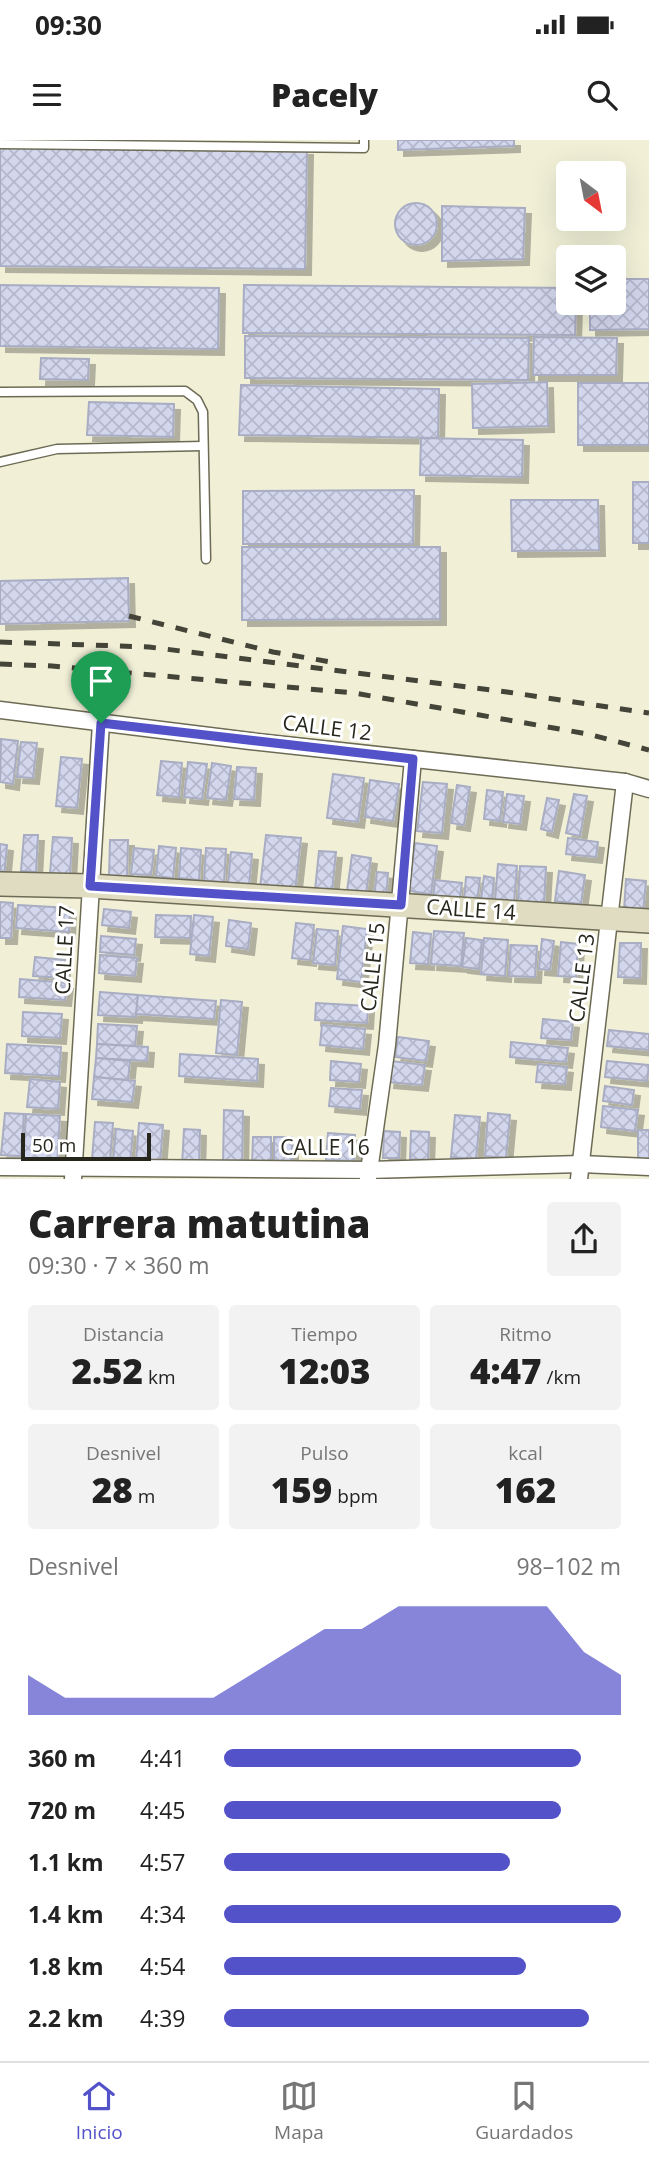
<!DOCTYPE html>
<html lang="es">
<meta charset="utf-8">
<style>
:root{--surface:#fff;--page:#f2f2f2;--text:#222;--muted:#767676;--line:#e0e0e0;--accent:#5352c9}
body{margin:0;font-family:"Open Sans",sans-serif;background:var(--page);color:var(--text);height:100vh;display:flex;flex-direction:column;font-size:26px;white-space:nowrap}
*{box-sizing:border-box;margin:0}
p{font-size:23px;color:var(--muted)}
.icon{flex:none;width:38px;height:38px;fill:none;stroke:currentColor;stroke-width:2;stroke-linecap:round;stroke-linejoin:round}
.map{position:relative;height:1039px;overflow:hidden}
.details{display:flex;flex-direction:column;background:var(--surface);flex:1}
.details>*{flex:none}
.needle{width:46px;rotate:148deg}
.buttons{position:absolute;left:556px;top:21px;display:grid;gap:14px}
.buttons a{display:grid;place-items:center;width:70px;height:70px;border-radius:7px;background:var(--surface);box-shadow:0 7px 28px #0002;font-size:35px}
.scale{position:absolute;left:21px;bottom:18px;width:130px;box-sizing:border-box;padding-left:7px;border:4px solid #27261d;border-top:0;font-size:19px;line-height:24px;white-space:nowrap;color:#27261d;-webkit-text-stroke:5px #fff;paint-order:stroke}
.pin{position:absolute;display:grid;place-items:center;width:60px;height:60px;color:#fff;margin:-72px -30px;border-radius:50% 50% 50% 0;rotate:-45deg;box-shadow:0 0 7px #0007}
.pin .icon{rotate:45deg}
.round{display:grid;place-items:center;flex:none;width:74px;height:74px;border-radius:7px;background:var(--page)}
.summary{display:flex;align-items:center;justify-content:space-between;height:119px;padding:0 28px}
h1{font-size:38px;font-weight:800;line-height:52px}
.stats{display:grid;grid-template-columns:repeat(3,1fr);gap:10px;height:119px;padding:7px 28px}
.stats div{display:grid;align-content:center;border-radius:7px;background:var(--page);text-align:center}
.stats b{font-size:35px;font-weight:800}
.stats small{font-size:19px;font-weight:400}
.stats p{font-size:19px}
.chart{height:196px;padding:14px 28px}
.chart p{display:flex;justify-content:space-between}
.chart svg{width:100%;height:126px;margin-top:7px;fill:var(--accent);opacity:.7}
ul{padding:0 28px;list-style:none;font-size:23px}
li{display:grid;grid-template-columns:112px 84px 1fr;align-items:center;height:52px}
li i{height:18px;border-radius:9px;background:var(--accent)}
.status{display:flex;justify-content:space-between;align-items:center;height:49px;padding:0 35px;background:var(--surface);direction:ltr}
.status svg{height:19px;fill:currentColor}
header{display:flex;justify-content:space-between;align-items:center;height:91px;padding:0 28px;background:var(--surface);font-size:32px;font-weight:800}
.tabs{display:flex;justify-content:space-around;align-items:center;height:98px;border-top:2px solid var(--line);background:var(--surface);font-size:19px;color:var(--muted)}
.tabs a{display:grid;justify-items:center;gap:4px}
.tabs .on{color:var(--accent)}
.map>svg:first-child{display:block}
</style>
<div class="status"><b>09:30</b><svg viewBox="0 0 49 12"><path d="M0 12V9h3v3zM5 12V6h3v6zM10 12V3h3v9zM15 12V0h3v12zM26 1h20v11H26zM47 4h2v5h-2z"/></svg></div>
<header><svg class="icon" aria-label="menu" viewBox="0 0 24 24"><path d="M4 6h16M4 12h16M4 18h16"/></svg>Pacely<svg class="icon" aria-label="search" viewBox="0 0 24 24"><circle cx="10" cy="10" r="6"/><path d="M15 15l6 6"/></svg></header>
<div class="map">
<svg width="649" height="1039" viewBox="0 0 649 1039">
<defs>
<pattern id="building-cross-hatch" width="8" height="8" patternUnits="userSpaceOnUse" patternTransform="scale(1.75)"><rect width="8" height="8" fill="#d3d7ee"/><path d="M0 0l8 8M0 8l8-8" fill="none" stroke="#b5b8cc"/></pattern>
<filter id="shadow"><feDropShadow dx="6" dy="6" stdDeviation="0" flood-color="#0004"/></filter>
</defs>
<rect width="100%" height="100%" fill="#f1f0d7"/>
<g fill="url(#building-cross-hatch)" stroke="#a9adc3" stroke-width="2" filter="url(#shadow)">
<path d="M398 0H514V6L398 10Z"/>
<path d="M0 6 307 9 305 129 0 126Z"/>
<circle cx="416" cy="84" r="21"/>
<path d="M442 66 525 68 523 119 442 121Z"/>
<path d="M614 139H649V189L590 190V163H614Z"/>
<path d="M0 145 219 148 218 209 0 206Z"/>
<path d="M244 145 569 148V163H576L575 195 243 193Z"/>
<path d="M245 196 529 198 528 240 245 238Z"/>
<path d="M534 197 617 198 616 235H533Z"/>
<path d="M41 218 89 219 88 240 40 239Z"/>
<path d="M547 242 548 286 473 288 472 244Z"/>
<rect x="578" y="243" width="71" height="62"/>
<path d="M241 245 439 249 438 298 239 295Z"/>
<path d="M89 262 174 264 173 297 87 295Z"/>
<path d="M421 298 523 300 522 337 420 335Z"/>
<rect x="633" y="342" width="16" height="61"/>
<path d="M414 350 413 404H243V351Z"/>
<path d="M511 360H598L599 410 512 411Z"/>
<path d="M242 407H440V479L242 480Z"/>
<path d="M128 438 129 481 0 484V441Z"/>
<path d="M1 599 18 601 13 644 0 642Z"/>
<path d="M21 602 37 603 33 638 17 637Z"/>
<path d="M61 617 82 619 77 668 56 666Z"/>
<path d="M161 621 182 623 179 657 157 655Z"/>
<path d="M188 622 207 624 202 659 184 657Z"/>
<path d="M212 623 231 626 226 660 207 658Z"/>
<path d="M237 627 256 628 254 660 234 659Z"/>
<path d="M333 634 364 638 358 682 327 678Z"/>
<path d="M370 640 399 644 393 681 365 677Z"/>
<path d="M423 642 447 644 442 693 417 691Z"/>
<path d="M457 645 470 647 464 685 451 683Z"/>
<path d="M487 650 503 652 500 681 484 679Z"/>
<path d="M507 654 524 656 520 684 503 682Z"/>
<path d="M574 654 587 656 580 696 566 693Z"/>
<path d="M547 658 559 660 552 692 541 689Z"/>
<path d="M24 695H38L36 732 21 731Z"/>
<path d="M266 695 301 698 295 752 260 748Z"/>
<path d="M53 697 72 698 70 735 50 733Z"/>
<path d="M568 698 598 702 596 717 566 714Z"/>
<path d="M110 700H128L127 736H109Z"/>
<path d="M415 703 437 706 431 754 409 751Z"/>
<path d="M0 704 7 705 4 737 0 736Z"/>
<path d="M159 706 176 708 173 738 156 736Z"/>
<path d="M134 708 154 710 151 735 131 734Z"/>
<path d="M181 708 201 710 199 740 179 738Z"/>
<path d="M206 708 226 709 224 742 204 741Z"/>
<path d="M319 711 336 712 332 751 315 750Z"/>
<path d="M231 712 252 714 249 746 228 744Z"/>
<path d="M352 715 371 718 366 754 347 751Z"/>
<path d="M498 724 517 726 514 762 495 761Z"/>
<path d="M520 726 546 727 544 763 518 761Z"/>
<path d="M559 731 585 735 581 764 555 761Z"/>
<path d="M377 732 388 733 386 758 374 757Z"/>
<path d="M484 736 494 738 492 761 481 760Z"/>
<path d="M466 737 480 738 477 762 464 761Z"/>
<path d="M626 739 646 741 643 772 624 771Z"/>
<path d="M435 740 462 743 459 764 433 761Z"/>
<path d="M0 762 13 763 11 798H0Z"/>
<path d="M18 765 70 768 69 792 16 788Z"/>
<path d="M104 769 131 772 129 788 102 785Z"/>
<path d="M156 775 191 776 190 798 155 797Z"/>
<path d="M194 775 213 777 209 816 190 814Z"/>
<path d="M229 780 251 783 248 809 226 806Z"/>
<path d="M296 783 314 785 310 820 292 818Z"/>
<path d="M343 786 367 789 361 842 337 839Z"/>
<path d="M317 789 338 791 335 825 313 823Z"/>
<path d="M434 791 464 793 461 826 431 824Z"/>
<path d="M413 792 431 794 428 824 410 823Z"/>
<path d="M101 796 136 799 134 815 100 812Z"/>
<path d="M466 798 482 800 479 829 462 827Z"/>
<path d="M484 798 508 800 505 836 481 834Z"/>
<path d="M542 799 554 801 550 830 539 829Z"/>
<path d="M561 802 578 804 576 837 558 836Z"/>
<path d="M620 803H641L640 838 618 837Z"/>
<path d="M511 805 537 806 535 837 509 836Z"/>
<path d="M100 815 137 818 135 836 99 833Z"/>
<path d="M35 817 65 820 63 838 33 836Z"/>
<path d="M20 839 67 843 65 860 19 857Z"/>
<path d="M100 852 138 855 136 877 98 875Z"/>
<path d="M138 855 216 861 214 879 136 874Z"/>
<path d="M221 860 242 862 237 915 216 913Z"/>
<path d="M316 863 368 866 367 883 315 880Z"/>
<path d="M23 872 62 874 60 898 22 896Z"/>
<path d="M543 879 573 882 571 900 541 898Z"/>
<path d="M98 884 137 886 135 906 97 904Z"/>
<path d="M322 885 365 889 363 909 320 905Z"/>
<path d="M609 890 649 894V910L607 906Z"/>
<path d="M398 897 429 901 426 921 395 917Z"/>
<path d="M511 902 568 908 566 922 510 917Z"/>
<path d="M7 904 61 907 59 936 5 933Z"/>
<path d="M97 904 148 907 147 921 96 918Z"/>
<path d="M180 914 258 919 257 941 179 936Z"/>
<path d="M96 918 130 921 128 940 94 937Z"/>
<path d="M331 921 361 924 359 942 330 940Z"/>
<path d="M391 921 425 925 422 945 388 942Z"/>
<path d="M607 921 649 925 647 941 605 937Z"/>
<path d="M538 924 567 927 565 944 536 942Z"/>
<path d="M94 937 135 941 132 962 92 959Z"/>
<path d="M30 939 60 942 58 969 27 967Z"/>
<path d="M605 946 634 950 632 965 603 961Z"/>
<path d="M331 948 362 950 360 969 329 966Z"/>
<path d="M603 966 638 970 635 991 601 987Z"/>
<path d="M224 970 243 971 242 1025H223Z"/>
<path d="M5 973 24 974 21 1016 1 1015Z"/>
<path d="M488 973 510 975 506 1018 485 1016Z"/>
<path d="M26 974 60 976 57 1025 23 1024Z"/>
<path d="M455 975 480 977 476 1019 451 1017Z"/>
<path d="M95 982 113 983 110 1020 92 1019Z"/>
<path d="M139 983 163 985 160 1023 136 1021Z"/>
<path d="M116 989 133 991 130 1023 113 1022Z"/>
<path d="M184 989 200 990 199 1027 182 1026Z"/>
<rect x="638" y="990" width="11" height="30"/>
<path d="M384 991 400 992 399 1018H383Z"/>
<path d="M411 991 429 992 428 1020 410 1019Z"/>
<path d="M328 993 355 995 354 1021 326 1020Z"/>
<path d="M253 997H271V1025H252Z"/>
<rect x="274" y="997" width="18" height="27"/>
</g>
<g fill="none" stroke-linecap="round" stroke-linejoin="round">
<defs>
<g id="lane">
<path d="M0 4 364 8V0"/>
<path d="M0 252 185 251 197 260 203 272 206 419"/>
<path d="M0 322 57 309 203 306"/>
</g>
<g id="street">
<path d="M0 570 250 601 625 642 649 649"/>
<path d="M0 1027 369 1030 581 1024 649 1027"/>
<path d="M368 1038 387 905 413 619"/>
<path d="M73 1039 101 583"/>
<path d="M579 1039 625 642"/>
</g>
<path id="secondary" d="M0 744 90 746 649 781"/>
</defs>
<use href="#lane" stroke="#6d6b55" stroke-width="11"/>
<use href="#street" stroke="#6d6b55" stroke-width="19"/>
<use href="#secondary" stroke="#6d6b55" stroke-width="26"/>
<use href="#lane" stroke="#fff" stroke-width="8"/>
<use href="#street" stroke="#fff" stroke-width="16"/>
<use href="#secondary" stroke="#dfdcc2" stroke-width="23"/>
<g stroke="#454438" stroke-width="5" stroke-dasharray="12 12" stroke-linecap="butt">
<path d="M129 476 273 512 331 522"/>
<path d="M0 502 149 507 507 552 649 573"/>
<path d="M0 524 52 526 354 553 588 594 649 610"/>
</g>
</g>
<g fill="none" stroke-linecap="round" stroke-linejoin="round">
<defs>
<path id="route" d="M101 583 413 619 401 765 90 746Z"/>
</defs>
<use href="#route" stroke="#fff" stroke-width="14"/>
<use href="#route" stroke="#5352c9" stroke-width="9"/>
</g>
<g text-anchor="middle" stroke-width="6" stroke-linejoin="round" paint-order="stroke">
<g font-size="21" fill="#27261d" stroke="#fff">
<text transform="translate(327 588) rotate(7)" y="7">CALLE 12</text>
<text transform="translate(471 770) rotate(4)" y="7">CALLE 14</text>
<text transform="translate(65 810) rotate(-87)" y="7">CALLE 17</text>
<text transform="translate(373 827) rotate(-84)" y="7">CALLE 15</text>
<text transform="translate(582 838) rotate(-83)" y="7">CALLE 13</text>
<text x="325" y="1015">CALLE 16</text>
</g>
</g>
</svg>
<div class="buttons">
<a><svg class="needle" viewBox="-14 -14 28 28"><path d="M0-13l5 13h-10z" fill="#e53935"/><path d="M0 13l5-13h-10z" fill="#767676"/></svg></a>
<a><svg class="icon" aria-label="layers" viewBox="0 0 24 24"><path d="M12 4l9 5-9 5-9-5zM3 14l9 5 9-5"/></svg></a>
</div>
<div class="scale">50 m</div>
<div class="pin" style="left:101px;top:583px;background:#1e9e55"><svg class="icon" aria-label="arrive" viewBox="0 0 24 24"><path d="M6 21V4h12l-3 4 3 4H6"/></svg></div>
</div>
<section class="details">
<div class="summary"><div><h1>Carrera matutina</h1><p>09:30 · 7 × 360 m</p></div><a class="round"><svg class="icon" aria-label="share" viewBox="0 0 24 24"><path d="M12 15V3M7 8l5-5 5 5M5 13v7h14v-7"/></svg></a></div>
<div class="stats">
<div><p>Distancia</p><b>2.52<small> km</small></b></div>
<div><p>Tiempo</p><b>12:03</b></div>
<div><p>Ritmo</p><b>4:47<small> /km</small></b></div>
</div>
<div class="stats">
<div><p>Desnivel</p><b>28<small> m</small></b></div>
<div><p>Pulso</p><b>159<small> bpm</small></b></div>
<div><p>kcal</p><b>162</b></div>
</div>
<div class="chart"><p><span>Desnivel</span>98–102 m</p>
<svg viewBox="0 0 160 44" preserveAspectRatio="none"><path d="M0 44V30L10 38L20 38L30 38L40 38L50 38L60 30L70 22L80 14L90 14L100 6L110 6L120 6L130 6L140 6L150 22L160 30V44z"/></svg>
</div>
<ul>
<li><b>360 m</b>4:41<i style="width:90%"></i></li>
<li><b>720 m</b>4:45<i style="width:85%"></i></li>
<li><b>1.1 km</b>4:57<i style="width:72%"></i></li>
<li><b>1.4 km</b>4:34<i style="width:100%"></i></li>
<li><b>1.8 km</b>4:54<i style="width:76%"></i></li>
<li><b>2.2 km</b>4:39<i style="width:92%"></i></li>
</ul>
</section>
<nav class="tabs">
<a class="on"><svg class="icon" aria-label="home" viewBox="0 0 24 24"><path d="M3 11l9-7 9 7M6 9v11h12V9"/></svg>Inicio</a>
<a><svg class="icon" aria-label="map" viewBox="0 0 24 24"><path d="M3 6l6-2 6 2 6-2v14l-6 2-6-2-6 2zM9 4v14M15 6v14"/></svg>Mapa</a>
<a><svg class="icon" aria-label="saved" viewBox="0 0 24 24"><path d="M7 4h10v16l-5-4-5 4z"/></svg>Guardados</a>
</nav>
